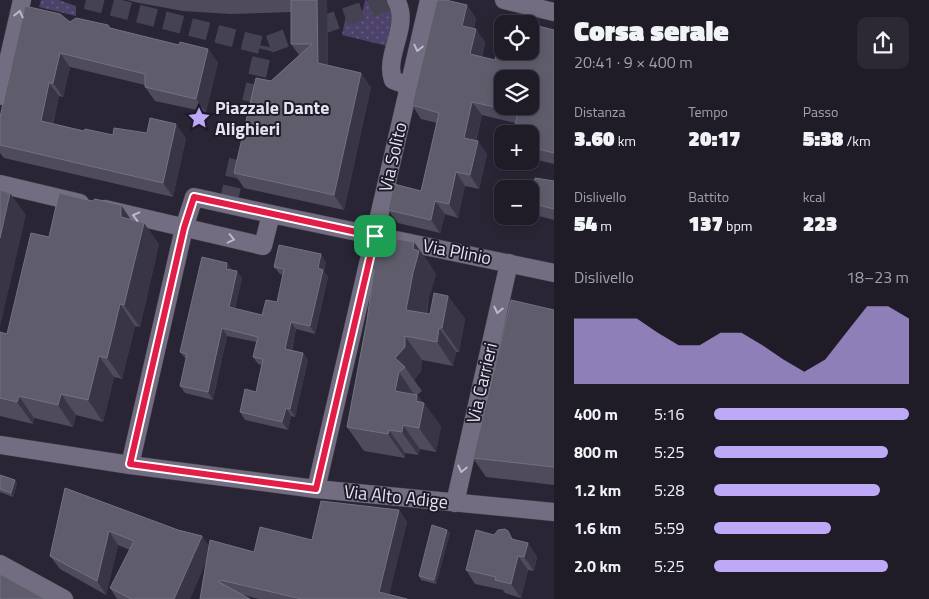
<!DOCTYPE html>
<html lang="it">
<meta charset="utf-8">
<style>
:root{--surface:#1f1c28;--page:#2c2934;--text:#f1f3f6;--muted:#a1a1a8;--line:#3c3a45;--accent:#bda9f5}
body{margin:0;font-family:"Titillium Web",sans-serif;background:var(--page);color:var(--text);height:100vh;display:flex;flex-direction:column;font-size:19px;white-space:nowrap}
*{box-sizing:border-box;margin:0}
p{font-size:16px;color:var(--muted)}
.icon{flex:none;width:28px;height:28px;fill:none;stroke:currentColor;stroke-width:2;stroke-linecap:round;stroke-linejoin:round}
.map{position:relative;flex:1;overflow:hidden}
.drawer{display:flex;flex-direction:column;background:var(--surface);width:375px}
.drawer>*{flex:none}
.buttons{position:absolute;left:494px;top:15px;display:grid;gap:10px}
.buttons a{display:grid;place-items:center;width:45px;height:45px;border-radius:10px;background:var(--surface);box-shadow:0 2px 8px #0003,0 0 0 1px var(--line);font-size:25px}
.pin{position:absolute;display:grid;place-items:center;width:42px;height:42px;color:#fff;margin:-21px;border-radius:10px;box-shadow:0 2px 8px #0006}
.round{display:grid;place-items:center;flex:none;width:52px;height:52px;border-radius:10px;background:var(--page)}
.headline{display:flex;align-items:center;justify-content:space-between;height:85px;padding:0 20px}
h1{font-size:28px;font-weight:800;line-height:38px}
.stats{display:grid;grid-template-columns:repeat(3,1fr);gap:8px;height:85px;padding:5px 20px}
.stats div{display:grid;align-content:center}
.stats b{font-size:21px;font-weight:800}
.stats small{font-size:14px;font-weight:400}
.stats p{font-size:14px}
.chart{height:140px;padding:10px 20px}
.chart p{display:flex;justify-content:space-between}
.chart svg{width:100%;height:90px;margin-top:5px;fill:var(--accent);opacity:.7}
ul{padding:0 20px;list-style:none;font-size:16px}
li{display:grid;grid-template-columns:80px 60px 1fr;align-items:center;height:38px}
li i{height:12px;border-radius:6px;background:var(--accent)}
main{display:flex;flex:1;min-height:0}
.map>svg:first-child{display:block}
</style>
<main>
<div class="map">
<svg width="554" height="599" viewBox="0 0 554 599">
<defs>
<pattern id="grass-dots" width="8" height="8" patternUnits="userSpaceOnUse" patternTransform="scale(1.25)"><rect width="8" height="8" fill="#4d4269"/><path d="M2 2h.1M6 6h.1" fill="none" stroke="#665d7f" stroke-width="1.8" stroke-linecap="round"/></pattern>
</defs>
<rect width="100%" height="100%" fill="#292535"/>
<g fill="url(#grass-dots)">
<path d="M41 0H59L76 6V16L39 7Z"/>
<path d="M365 0 391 6 394 12 387 46 342 35 347 11 362 14Z"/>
</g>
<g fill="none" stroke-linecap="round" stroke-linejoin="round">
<g stroke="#454251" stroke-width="18" stroke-dasharray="18 9" stroke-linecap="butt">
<path d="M86 0 264 46 393 0"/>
<path d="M251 102 264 46"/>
<path d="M228 204 240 151"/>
</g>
<defs>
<g id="minor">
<path d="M396 0C411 26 384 54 393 80L409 86"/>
<path d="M504 0 554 12"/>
<path d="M0 96 22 0"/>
<path d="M0 184 80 203"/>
<path d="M105 209 263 246 271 214 554 273"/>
<path d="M0 445 130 465 316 489 554 512"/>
<path d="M130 465 184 228 194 197 271 214"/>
<path d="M316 489 429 0"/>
<path d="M455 503 509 263"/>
<path d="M0 564 64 599"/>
</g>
</defs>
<use href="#minor" stroke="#45414e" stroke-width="19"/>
<use href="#minor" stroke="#726d80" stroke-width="18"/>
</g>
<g fill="#4f4b5c">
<path d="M127 0H327L328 65 371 87 344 210 244 188 234 173 271 81 299 55 291 44V12L230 14 183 11 139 3Z"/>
<path d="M476 18 474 28 485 42 482 57 495 60 554 30V164L530 158V134L515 123 482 115 476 141 487 154 479 189 465 186 458 218 445 214 440 233 398 223 388 210 421 191 437 123 421 119 412 105Z"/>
<path d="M70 22 110 28 218 62 206 112 155 101 145 87V85L70 67 63 97 59 96 53 124 84 131 113 135 186 138 173 197 4 158 0 153V117Z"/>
<path d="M554 181V220L539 216 530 204V201Z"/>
<path d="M131 219 159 244 140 327 135 326 122 379 114 377 103 422 76 415 73 427 34 418 33 424 0 416V332L7 334 49 237Z"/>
<path d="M414 242 431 266V267L436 274 429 297 427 314H430L448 296 465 319 459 352H456L453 366 422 360 421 371 414 380 422 391 417 395 441 426 436 452 420 449 418 455 405 453V458L364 451 347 427 367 320 374 272 372 269 380 245Z"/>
<path d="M326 262 324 271 328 277 315 334 296 329 292 350 303 353 308 360 295 417 291 416 288 430 245 420 240 412 256 392 262 365 258 364 253 357 256 342 227 336 213 400 185 393 180 386 186 359 180 352 232 270 242 278 235 309 262 315 277 302 283 275 280 274 274 267Z"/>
<path d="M554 310V485L486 477 473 458Z"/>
<path d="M0 475 17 484 13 497 0 492Z"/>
<path d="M65 488 178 530 202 536 209 547 254 552 312 540 399 510 407 522 389 594 408 599H259L244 595 200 599 206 561 190 599H117L110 588 130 550 118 545 106 595 60 569 50 556Z"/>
<path d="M447 530 450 533 436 584 421 580 419 576Z"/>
<path d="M494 535 528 543 537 557 534 571 528 570 521 598 505 593 503 590 475 584 466 570Z"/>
</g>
<g fill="#393546">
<path d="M317 0H327L328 77 318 63Z"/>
<path d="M467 5 476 18 471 39 462 26Z"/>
<path d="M476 29 485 42 479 67 470 54Z"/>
<path d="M208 49 218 62 206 112 196 99Z"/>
<path d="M60 53 70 67 63 97 53 83Z"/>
<path d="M361 73 371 87 344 210 334 195Z"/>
<path d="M49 83 59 96 50 134 41 121Z"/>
<path d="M472 102 482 115 473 151 464 138Z"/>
<path d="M176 124 186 138 173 197 163 183Z"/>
<path d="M478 141 487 154 479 189 470 175Z"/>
<path d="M456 172 465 186 458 218 449 204Z"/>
<path d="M10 193 26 215 0 327V238Z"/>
<path d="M435 201 445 214 440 233 431 220Z"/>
<path d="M121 205 136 227 121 217Z"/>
<path d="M144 223 159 244 140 327 124 305Z"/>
<path d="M414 242 431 266V267L436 274 429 297 423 334 406 310Z"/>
<path d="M321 254 326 262 324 271 328 277 315 334 310 326 318 268Z"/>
<path d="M227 263 233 270 226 269Z"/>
<path d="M237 271 242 278 234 315 229 307Z"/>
<path d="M448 296 465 319 459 352 442 328Z"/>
<path d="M120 304 135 326 122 379 107 358Z"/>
<path d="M291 322 296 329 290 356 285 349Z"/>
<path d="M222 328 227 336 213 400 208 392Z"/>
<path d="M439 328 456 352 453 366 437 342Z"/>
<path d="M405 336 422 360 421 371 414 380 405 367 395 358Z"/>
<path d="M303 353 308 360 295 417 290 409Z"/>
<path d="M99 356 114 377 103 422 88 400Z"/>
<path d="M399 372 415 396 395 391Z"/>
<path d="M61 394 76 415 73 427 58 405Z"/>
<path d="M417 395 424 405V403L441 426 436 452 419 428 416 401Z"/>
<path d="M19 396 34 418 33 424 17 402Z"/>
<path d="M286 408 291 416 288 430 282 422Z"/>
<path d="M403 425 420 449 418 455 402 432Z"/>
<path d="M389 430 405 453V458L388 434Z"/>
<path d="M15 480 17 484 13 497 11 493Z"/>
<path d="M399 510 407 522 388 599 379 592Z"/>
<path d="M447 530 450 533 436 584 434 580Z"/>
<path d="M109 531 118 545 106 595 97 581Z"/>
<path d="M202 536 211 550 190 599H174Z"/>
<path d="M528 543 537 557 534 571 524 557Z"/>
<path d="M518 556 528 570 521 598 511 584Z"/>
</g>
<g fill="#5f5c6c" stroke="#747180" fill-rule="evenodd">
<path d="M291 0H317L318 63 361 73 334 195 234 173 256 78 271 81 312 44H291Z"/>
<path d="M437 0H446L467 5 462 26 476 29 470 54 495 60 502 27V51H530V24L554 30V153L530 147V134H513L518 112 472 102 464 138 478 141 470 175 456 172 449 204 435 201 431 220 388 210 394 184 421 191 439 113 412 105ZM502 79H530V106H502Z"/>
<path d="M25 6 60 14 70 22 76 18 108 25 110 28 179 45 180 42 208 49 196 99 145 87V74L60 53 53 83H49L41 121 84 131 85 129 113 135 114 128 147 133 150 118 176 124 163 183 0 145V117Z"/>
<path d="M505 19 527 24H503Z"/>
<path d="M535 178 554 181V209L530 203Z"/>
<path d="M0 190 10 193 0 238Z"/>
<path d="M59 193 92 201 95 199 121 205V217L144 223 124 305 120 304 107 358 99 356 88 400 61 394 58 405 19 396 17 402 0 398V332L7 334 31 233 49 237Z"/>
<path d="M397 239 414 242 413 249 419 251 413 273 406 310 430 314 434 293 448 296 442 328H439L437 342 405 336V347L395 358 405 367 399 372 395 391 417 395 416 401 424 403 419 428 403 425 402 432 389 430 388 434 347 427 367 320 374 270 372 269 376 245H380L381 241 396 244Z"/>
<path d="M279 245 321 254 318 268 323 270 310 326 291 322 285 349 303 353 290 409 286 408 282 422 240 412 245 389 256 392 263 359 253 357 258 337 222 328 208 392 180 386 187 354 180 352 202 257 227 263 226 269 237 271 229 307 262 315 266 300 277 302 284 269 274 267Z"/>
<path d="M511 300 554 310V467L473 458Z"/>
<path d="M0 475 15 480 11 493 0 489Z"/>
<path d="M65 488 178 530 202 536 174 599H131L110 588 134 541 109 531 97 581 50 556Z"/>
<path d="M321 501 399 510 379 592 407 599H302L220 580 219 582 250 599H200L210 540 254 552 260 527 312 540Z"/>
<path d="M432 525 447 530 434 580 419 576Z"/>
<path d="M505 529 508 531 512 539 528 543 524 557 518 556 511 584 495 580 496 577 466 570 476 530 494 535 498 530Z"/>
<path d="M0 574 45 599H0Z"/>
</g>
<defs><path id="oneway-chevron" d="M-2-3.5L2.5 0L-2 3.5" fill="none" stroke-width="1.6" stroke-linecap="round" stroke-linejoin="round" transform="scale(1.25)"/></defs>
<g stroke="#bdbac8">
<use href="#oneway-chevron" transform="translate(19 14) rotate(-77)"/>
<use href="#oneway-chevron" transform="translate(418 48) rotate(103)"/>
<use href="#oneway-chevron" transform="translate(136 216) rotate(-166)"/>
<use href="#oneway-chevron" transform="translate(231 239) rotate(13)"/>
<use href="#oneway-chevron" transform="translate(498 310) rotate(103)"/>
<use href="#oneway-chevron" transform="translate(462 469) rotate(103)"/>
</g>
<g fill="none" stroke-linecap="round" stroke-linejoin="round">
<defs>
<path id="route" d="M194 197 375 236 316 489 130 464 184 228Z"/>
</defs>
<use href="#route" stroke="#fff" stroke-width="10"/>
<use href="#route" stroke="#e11d48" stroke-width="6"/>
</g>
<defs>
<symbol id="sight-bare" viewBox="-9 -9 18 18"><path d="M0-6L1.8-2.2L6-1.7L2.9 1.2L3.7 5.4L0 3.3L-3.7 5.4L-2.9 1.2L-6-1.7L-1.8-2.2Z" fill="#bda9f5" stroke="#1f1b2b" stroke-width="2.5" paint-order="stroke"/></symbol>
</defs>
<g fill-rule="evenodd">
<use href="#sight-bare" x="183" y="102" width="32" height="32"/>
</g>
<g text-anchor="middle" stroke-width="4" stroke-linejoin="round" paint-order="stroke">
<g font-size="18" font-weight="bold" fill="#e5e3ee" stroke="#1f1b2b" text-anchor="start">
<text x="215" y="114">Piazzale Dante<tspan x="215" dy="21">Alighieri</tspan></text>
</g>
<g font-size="18" fill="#e5e3ee" stroke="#1f1b2b">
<text transform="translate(393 157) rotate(-77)" y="6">Via Solìto</text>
<text transform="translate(457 252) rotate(11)" y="6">Via Plinio</text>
<text transform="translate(482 383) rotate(-77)" y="6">Via Carrieri</text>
<text transform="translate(396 497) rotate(6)" y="6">Via Alto Adige</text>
</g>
</g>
</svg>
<div class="buttons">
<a><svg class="icon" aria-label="locate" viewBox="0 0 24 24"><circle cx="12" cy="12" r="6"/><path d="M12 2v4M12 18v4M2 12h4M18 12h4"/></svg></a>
<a><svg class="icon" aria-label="layers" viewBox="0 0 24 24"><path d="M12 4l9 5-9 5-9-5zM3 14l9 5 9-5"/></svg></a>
<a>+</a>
<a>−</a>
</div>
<div class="pin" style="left:375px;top:236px;background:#1e9e55"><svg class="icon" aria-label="arrive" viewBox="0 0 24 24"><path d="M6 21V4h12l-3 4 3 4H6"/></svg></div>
</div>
<section class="drawer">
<div class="headline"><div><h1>Corsa serale</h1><p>20:41 · 9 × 400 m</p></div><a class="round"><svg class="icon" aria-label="share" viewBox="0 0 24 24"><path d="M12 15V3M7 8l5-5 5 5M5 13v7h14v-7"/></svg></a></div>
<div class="stats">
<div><p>Distanza</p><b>3.60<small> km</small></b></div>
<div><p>Tempo</p><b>20:17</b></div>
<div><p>Passo</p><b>5:38<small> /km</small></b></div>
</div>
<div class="stats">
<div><p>Dislivello</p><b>54<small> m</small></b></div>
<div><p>Battito</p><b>137<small> bpm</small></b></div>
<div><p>kcal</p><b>223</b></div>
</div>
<div class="chart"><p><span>Dislivello</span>18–23 m</p>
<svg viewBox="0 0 160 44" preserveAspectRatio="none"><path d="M0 44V12L10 12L20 12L30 12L40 19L50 25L60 25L70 19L80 19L90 25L100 32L110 38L120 32L130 19L140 6L150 6L160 12V44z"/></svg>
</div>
<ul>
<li><b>400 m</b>5:16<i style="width:100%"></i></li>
<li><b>800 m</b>5:25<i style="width:89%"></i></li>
<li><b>1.2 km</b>5:28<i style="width:85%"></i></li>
<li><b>1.6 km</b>5:59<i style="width:60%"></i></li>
<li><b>2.0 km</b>5:25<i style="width:89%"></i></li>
</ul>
</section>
</main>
